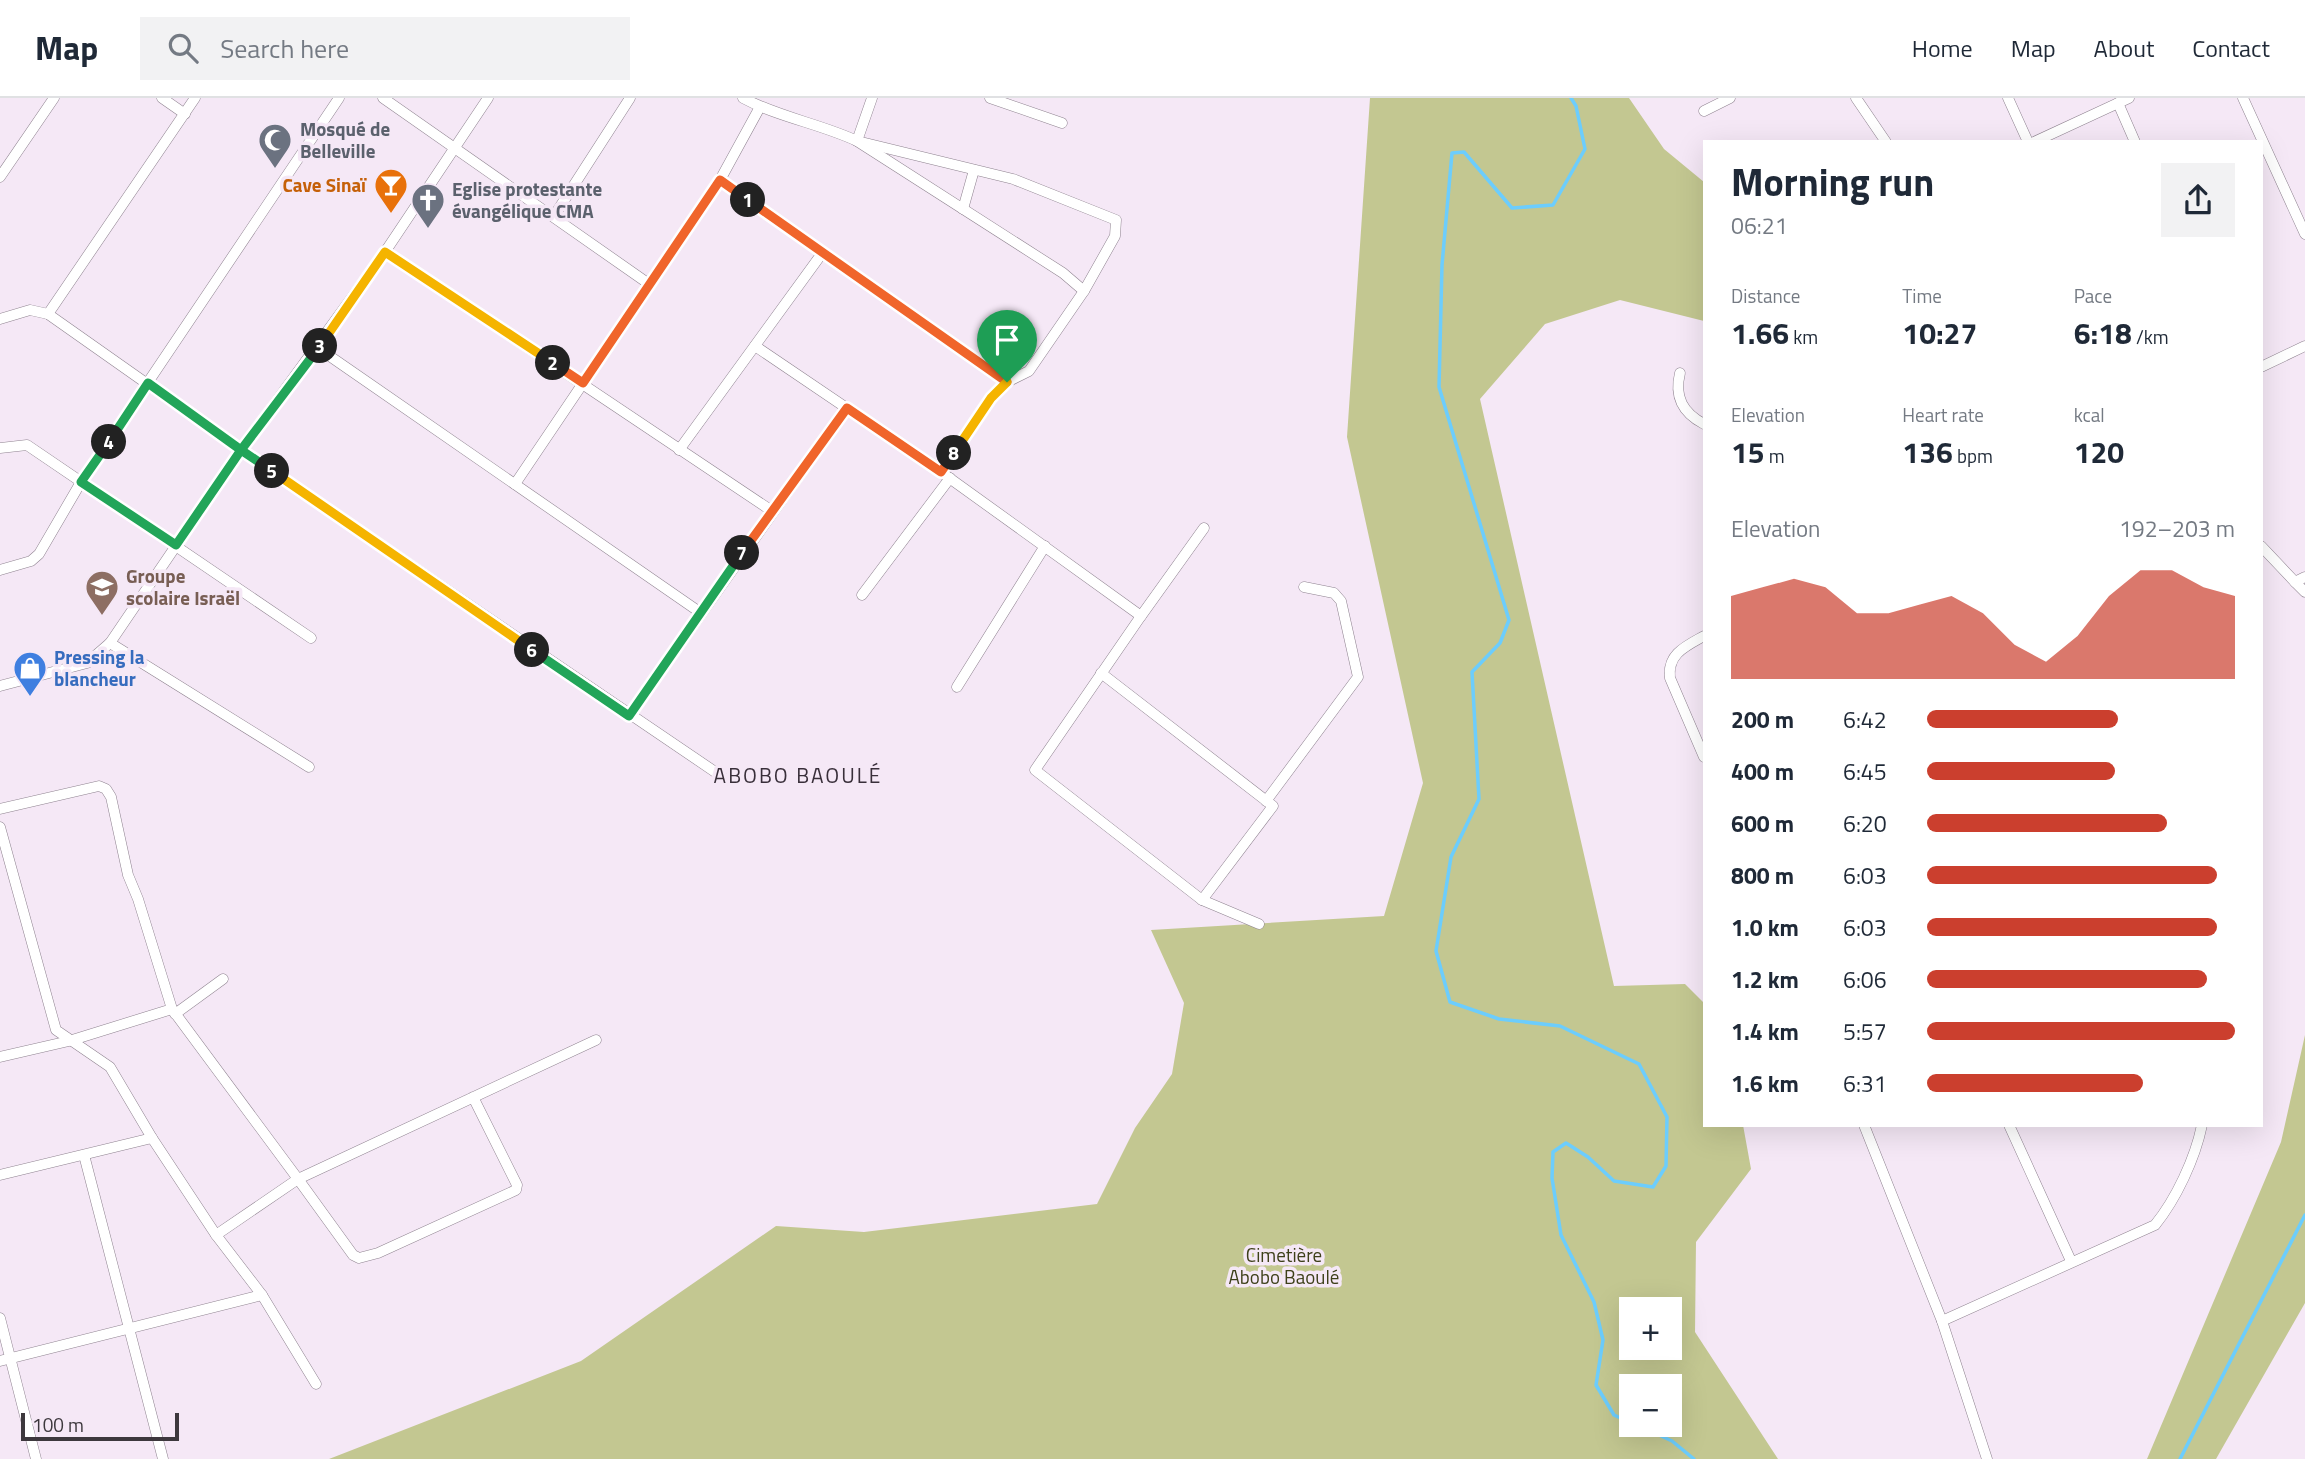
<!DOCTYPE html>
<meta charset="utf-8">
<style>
:root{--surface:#fff;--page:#f2f2f3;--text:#1f2937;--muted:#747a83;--line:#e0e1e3;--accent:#cb3f2e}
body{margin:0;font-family:"Titillium Web",sans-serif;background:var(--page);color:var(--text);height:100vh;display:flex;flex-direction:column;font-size:26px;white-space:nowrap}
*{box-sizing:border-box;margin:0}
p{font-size:23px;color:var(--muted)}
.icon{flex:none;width:38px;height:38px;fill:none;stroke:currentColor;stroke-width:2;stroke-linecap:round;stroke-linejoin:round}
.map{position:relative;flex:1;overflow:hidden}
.side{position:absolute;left:1703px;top:42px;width:560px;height:987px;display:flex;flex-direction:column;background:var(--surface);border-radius:0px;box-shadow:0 7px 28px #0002}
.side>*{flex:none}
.controls{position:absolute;left:1619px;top:1199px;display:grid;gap:14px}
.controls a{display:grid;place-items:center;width:63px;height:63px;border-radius:0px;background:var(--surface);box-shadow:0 7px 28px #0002;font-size:35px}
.scale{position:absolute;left:21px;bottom:18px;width:158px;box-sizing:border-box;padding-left:7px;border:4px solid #3d383d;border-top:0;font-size:19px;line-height:24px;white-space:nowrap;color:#3d383d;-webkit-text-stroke:5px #f5e8f6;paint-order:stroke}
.pin{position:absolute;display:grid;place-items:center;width:60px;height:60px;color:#fff;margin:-72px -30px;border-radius:50% 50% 50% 0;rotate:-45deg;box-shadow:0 0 7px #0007}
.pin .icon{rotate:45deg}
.km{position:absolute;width:35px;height:35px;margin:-18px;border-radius:50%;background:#222;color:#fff;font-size:19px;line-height:35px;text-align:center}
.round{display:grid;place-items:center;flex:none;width:74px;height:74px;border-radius:0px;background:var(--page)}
.headline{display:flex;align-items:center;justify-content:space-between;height:119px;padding:0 28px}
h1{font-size:38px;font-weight:700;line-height:52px}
.figures{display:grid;grid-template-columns:repeat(3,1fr);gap:10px;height:119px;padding:7px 28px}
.figures div{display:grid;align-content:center}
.figures b{font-size:30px;font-weight:700}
.figures small{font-size:19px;font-weight:400}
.figures p{font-size:19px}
.chart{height:196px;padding:14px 28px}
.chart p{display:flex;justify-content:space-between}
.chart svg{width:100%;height:126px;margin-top:7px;fill:var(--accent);opacity:.7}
ul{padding:0 28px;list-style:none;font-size:23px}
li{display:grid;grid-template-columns:112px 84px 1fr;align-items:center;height:52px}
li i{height:18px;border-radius:9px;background:var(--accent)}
header{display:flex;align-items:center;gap:42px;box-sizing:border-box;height:98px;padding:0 35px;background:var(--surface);border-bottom:2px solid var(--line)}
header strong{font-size:33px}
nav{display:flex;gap:38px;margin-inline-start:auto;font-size:24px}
.search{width:490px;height:63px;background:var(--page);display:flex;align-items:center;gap:18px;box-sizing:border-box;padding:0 24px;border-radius:0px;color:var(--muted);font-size:26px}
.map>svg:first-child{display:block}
</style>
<header>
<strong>Map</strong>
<div class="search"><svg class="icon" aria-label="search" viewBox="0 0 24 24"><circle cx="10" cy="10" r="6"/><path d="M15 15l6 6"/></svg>Search here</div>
<nav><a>Home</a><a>Map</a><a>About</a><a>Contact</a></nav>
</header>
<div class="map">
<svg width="2305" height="1361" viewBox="0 0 2305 1361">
<rect width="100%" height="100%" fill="#f5e8f6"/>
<g fill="#c3c791" fill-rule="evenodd">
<path d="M1370 0H1629L1664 51 1704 84V223L1620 202 1545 226 1480 301 1614 888 1685 886 1704 905V1027H1743L1751 1071 1696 1144 1695 1234 1778 1361H329L581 1263 776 1128 864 1134 1097 1106 1135 1030 1172 976 1184 905 1151 832 1384 818 1423 685 1347 339ZM1631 1211H1670V1250H1631ZM1631 1288H1670V1326H1631Z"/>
<path d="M2305 937V1205L2216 1361H2147L2281 1044Z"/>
</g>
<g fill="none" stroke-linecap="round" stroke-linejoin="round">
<g stroke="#6ccdfd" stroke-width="3.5">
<path d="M1571 0 1576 8 1585 51 1553 107 1512 110 1464 54 1452 55 1442 167 1439 289 1509 522 1500 545 1472 574 1479 701 1451 759 1436 853 1450 904 1499 921 1560 928 1639 966 1667 1019 1666 1068 1653 1089 1614 1083 1588 1059 1566 1045 1553 1054 1552 1080 1561 1137 1594 1204 1603 1242 1596 1287 1614 1317 1631 1325"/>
<path d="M1635 1326 1672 1343 1694 1361"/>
<path d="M2180 1361 2305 1117"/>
</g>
<defs>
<g id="minor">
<path d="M162 0 185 16"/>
<path d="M383 0 649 186"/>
<path d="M743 0C778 19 821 26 857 43L1063 175 1084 193"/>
<path d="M872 0 857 43 1013 81 1116 122 1115 138 1084 193 1029 273 1007 284 991 300 941 374"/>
<path d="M990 0 1062 25"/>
<path d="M1856 0 1886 44"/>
<path d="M2008 0 2028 44"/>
<path d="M2243 0 2305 136"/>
<path d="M2118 5 2135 44"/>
<path d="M1704 13 1730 0"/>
<path d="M2034 44 2129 0"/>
<path d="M0 79 54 0"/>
<path d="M720 82 1007 284"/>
<path d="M963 111 974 72"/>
<path d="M554 118 630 0"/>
<path d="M385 154 772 413"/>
<path d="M48 216 195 0"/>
<path d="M0 221 30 212 48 216 241 352 727 682"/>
<path d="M755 248 941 374 1141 518 1035 672 1202 802 1259 826"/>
<path d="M318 250 701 515"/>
<path d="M2261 269 2305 248"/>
<path d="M1680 275C1674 299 1683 315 1704 326"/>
<path d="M0 350 27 347 311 540"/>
<path d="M679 352 823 154"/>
<path d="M515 386 720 82 760 9"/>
<path d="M2261 448 2295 484 2305 479"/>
<path d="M0 472 31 463 39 456 81 384 339 0"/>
<path d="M2295 484 2305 494"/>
<path d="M862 497 950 380"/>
<path d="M1141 518 1204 430"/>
<path d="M1704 538C1686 548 1667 556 1670 580L1704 659"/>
<path d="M110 545 309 669"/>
<path d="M1101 575 1273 708 1202 802"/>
<path d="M0 588 87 565 110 545 241 352 385 154 488 0"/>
<path d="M957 589 1045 448"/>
<path d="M629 618 847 310"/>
<path d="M1266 703 1358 579 1341 503 1334 495 1304 489"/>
<path d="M0 711 99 688 106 691 111 699 128 777 138 801 172 911 298 1081 216 1137"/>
<path d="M0 729 56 932 110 969 152 1040 216 1137 262 1197 316 1286"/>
<path d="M175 916 223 881"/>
<path d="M0 959 69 943 172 911"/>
<path d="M473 999 517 1087 516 1092 378 1155 359 1160 353 1157 298 1081 596 942"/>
<path d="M1864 1027 1942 1223 2155 1127C2176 1101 2195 1061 2202 1027"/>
<path d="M2009 1027 2071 1163"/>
<path d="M84 1057 163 1361"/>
<path d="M0 1077 152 1040"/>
<path d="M0 1220 36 1361"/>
<path d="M1942 1223 1987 1361"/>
<path d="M0 1263 262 1197"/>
</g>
</defs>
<use href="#minor" stroke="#8f8390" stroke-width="11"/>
<use href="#minor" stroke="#fff" stroke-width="10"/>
</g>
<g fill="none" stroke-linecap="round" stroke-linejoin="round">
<defs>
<path id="split-1" d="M748 102 1007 284"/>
<path id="split-2" d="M553 265 583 285 720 82 748 102"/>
<path id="split-3" d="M320 248 385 154 553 265"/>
<path id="split-4" d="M109 344 148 285 241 352 320 248"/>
<path id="split-5" d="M109 344 81 384 176 447 241 352 272 373"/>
<path id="split-6" d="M272 373 532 552"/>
<path id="split-7" d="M532 552 629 618 742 455"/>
<path id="split-8" d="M742 455 847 310 941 374 954 355"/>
<path id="split-9" d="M954 355 991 300 1007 284"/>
</defs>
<use href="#split-1" stroke="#fff" stroke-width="14"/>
<use href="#split-2" stroke="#fff" stroke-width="14"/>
<use href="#split-3" stroke="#fff" stroke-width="14"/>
<use href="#split-4" stroke="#fff" stroke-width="14"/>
<use href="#split-5" stroke="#fff" stroke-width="14"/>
<use href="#split-6" stroke="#fff" stroke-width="14"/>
<use href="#split-7" stroke="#fff" stroke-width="14"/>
<use href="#split-8" stroke="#fff" stroke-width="14"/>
<use href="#split-9" stroke="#fff" stroke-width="14"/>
<use href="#split-1" stroke="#f0652b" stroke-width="9"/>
<use href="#split-2" stroke="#f0652b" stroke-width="9"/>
<use href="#split-3" stroke="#f5b400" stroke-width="9"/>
<use href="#split-4" stroke="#22a559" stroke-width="9"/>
<use href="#split-5" stroke="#22a559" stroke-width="9"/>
<use href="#split-6" stroke="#f5b400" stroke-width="9"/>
<use href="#split-7" stroke="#22a559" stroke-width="9"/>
<use href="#split-8" stroke="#f0652b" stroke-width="9"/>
<use href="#split-9" stroke="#f5b400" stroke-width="9"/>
</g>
<defs>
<symbol id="mosque-pin" viewBox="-11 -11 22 30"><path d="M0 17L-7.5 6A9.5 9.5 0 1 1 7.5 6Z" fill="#6b7280" stroke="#f5e8f6"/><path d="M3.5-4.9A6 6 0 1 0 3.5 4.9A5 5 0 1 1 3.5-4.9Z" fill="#fff"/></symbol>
<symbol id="bar-pin" viewBox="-11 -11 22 30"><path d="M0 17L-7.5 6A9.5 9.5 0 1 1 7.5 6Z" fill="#e8710a" stroke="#f5e8f6"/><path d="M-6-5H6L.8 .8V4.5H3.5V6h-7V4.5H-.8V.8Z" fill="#fff"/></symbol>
<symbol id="church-pin" viewBox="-11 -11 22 30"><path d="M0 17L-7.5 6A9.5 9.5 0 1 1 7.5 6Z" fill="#6b7280" stroke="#f5e8f6"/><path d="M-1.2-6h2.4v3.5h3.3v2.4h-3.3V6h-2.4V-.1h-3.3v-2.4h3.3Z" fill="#fff"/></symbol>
<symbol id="school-pin" viewBox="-11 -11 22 30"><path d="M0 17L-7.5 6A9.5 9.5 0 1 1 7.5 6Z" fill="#8d6e63" stroke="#f5e8f6"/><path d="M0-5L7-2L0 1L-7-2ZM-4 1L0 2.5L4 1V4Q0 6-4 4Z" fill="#fff"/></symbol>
<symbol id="shop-pin" viewBox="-11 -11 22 30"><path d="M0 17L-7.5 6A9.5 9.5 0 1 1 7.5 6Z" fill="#3f7fe0" stroke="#f5e8f6"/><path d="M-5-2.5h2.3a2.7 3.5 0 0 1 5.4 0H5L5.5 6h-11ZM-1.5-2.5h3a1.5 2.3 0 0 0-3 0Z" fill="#fff"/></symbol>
</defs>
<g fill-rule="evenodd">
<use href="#mosque-pin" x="256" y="23" width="38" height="52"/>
<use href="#bar-pin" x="372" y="68" width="38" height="52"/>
<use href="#church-pin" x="409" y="83" width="38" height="52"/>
<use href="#school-pin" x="83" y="470" width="38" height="52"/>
<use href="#shop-pin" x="11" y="551" width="38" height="52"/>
</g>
<g text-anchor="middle" stroke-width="7" stroke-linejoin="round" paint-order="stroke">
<g font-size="19" font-weight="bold" fill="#5b616d" stroke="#f5e8f6" text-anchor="start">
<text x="300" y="38">Mosqué de<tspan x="300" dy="22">Belleville</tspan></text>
<text x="452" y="98">Eglise protestante<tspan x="452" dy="22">évangélique CMA</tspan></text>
</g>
<g font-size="19" font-weight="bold" fill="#c56008" stroke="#f5e8f6" text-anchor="end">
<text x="366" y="94">Cave Sinaï</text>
</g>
<g font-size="19" font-weight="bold" fill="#785e54" stroke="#f5e8f6" text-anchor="start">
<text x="126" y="485">Groupe<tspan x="126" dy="22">scolaire Israël</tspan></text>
</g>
<g font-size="19" font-weight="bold" fill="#366cbe" stroke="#f5e8f6" text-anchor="start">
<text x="54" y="566">Pressing la<tspan x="54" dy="22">blancheur</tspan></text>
</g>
<g font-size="19" fill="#3d3f19" stroke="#f5e8f6">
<text x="1284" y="1164">Cimetière<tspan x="1284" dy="22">Abobo Baoulé</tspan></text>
</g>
<g font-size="21" letter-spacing="2" fill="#392f3a" stroke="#f5e8f6">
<text x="798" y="685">ABOBO BAOULÉ</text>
</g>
</g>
</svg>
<div class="controls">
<a>+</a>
<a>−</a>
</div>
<div class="scale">100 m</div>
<div class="pin" style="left:1007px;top:284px;background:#1e9e55"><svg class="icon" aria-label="arrive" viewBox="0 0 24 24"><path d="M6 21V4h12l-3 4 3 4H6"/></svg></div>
<b class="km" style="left:748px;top:102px">1</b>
<b class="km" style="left:553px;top:265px">2</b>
<b class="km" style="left:320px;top:248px">3</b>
<b class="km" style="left:109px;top:344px">4</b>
<b class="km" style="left:272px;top:373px">5</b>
<b class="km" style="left:532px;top:552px">6</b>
<b class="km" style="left:742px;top:455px">7</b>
<b class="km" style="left:954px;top:355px">8</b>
<section class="side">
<div class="headline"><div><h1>Morning run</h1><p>06:21</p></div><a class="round"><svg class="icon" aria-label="share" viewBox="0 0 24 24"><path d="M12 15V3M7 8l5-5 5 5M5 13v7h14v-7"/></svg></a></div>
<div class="figures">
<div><p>Distance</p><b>1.66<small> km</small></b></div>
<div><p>Time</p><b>10:27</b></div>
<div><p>Pace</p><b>6:18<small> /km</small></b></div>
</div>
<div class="figures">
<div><p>Elevation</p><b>15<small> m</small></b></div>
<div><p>Heart rate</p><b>136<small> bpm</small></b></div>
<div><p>kcal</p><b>120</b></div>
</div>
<div class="chart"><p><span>Elevation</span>192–203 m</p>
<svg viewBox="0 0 160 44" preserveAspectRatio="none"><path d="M0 44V15L10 12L20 9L30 12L40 21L50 21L60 18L70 15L80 21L90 32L100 38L110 29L120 15L130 6L140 6L150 12L160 15V44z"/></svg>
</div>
<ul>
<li><b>200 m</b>6:42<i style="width:62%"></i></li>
<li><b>400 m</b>6:45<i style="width:61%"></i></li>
<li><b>600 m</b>6:20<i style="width:78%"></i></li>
<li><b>800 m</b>6:03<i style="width:94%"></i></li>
<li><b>1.0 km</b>6:03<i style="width:94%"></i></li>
<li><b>1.2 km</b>6:06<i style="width:91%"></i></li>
<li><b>1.4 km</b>5:57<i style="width:100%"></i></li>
<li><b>1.6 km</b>6:31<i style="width:70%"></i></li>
</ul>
</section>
</div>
